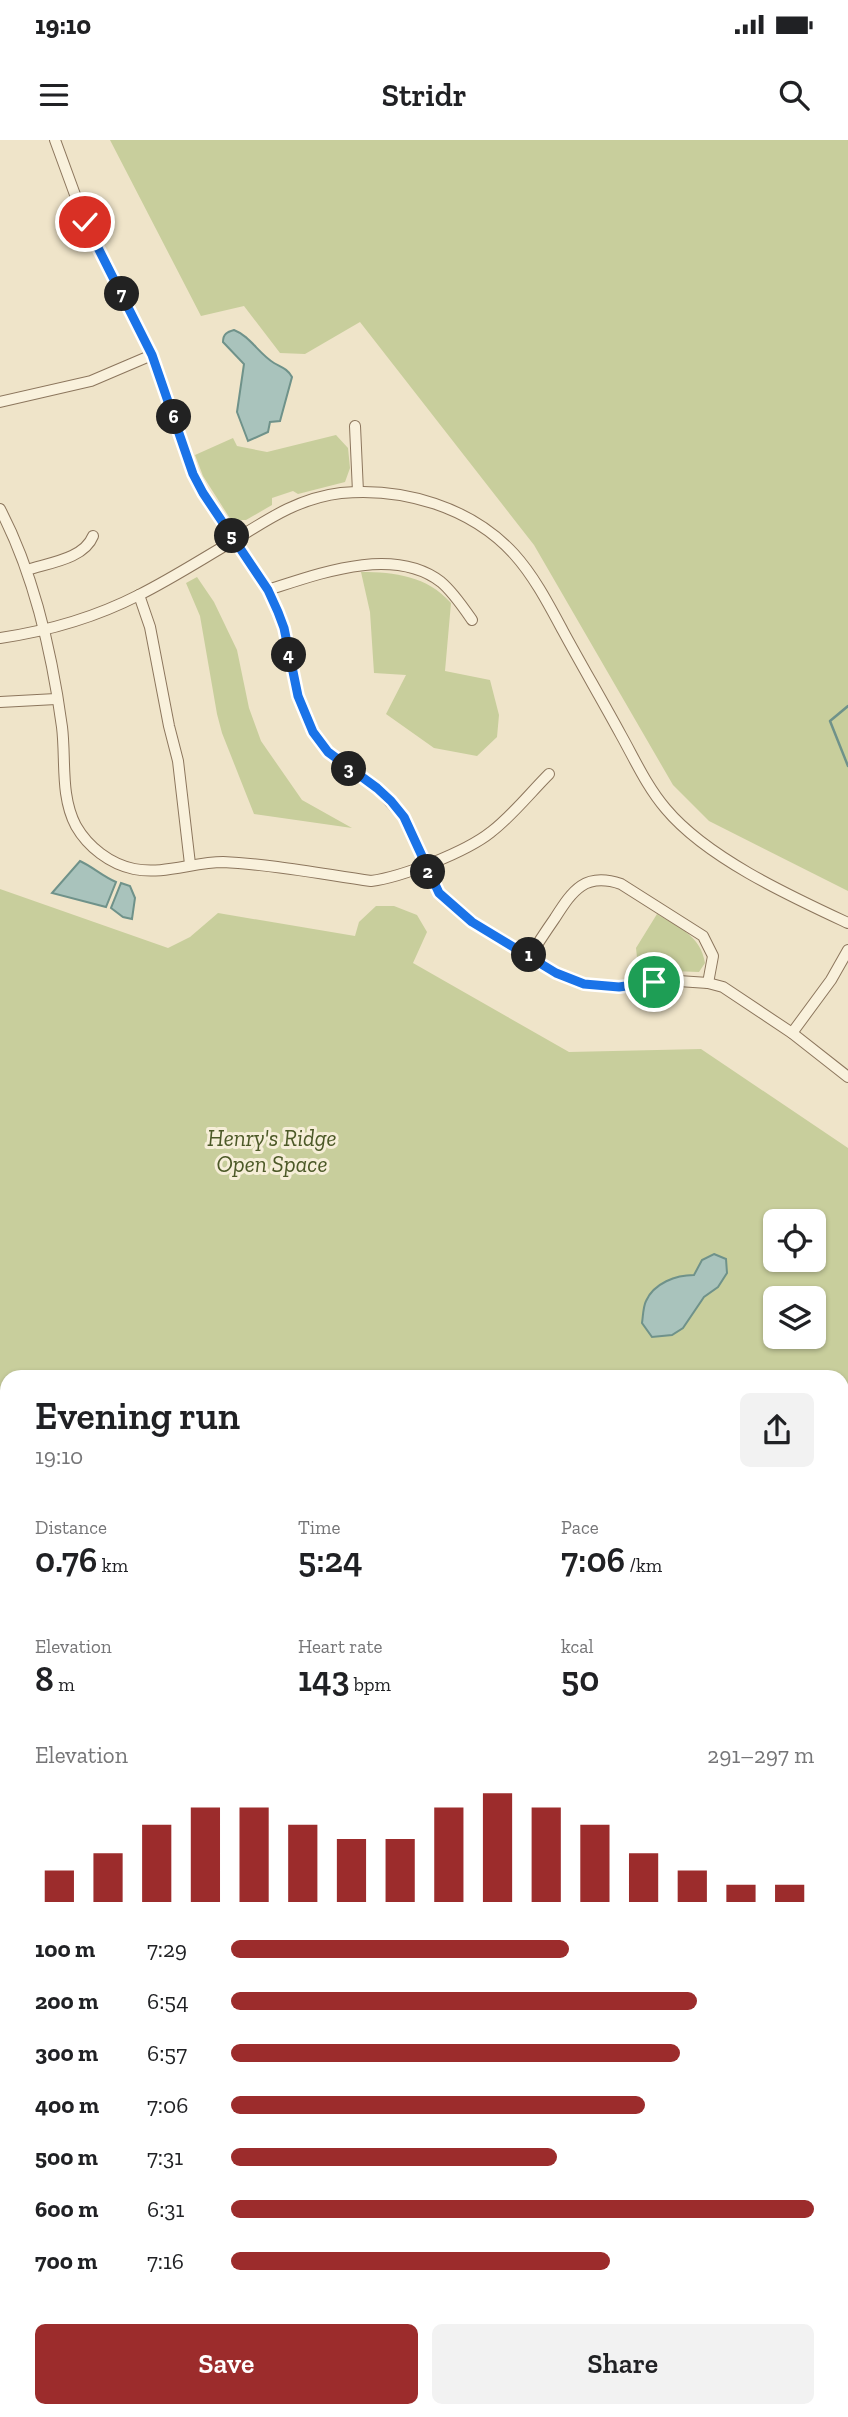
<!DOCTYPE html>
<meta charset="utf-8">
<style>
:root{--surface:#fff;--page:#f2f2f2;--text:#202124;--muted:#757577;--accent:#9c2c2c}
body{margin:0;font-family:"Zilla Slab",serif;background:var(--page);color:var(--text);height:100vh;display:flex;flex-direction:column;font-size:26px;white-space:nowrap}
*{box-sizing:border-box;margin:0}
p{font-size:23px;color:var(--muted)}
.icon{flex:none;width:38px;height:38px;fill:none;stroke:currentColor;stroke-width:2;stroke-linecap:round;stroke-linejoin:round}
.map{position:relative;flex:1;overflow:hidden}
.side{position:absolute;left:0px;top:1230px;width:849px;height:1048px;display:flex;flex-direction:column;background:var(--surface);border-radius:21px 21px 0 0;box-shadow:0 2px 5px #0004}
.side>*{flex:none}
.fabs{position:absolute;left:763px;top:1069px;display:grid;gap:14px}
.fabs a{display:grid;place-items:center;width:63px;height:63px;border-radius:10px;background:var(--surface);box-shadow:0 2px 5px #0004;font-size:35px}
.pin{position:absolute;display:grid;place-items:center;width:60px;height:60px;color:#fff;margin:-30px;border:4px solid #fff;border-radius:50%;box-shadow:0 2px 7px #0007}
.km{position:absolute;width:35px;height:35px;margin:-18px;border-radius:50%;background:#222;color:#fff;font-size:19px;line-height:35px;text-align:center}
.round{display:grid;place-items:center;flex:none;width:74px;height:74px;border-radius:10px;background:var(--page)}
.summary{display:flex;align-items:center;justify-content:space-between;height:119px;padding:0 35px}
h1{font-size:38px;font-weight:600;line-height:52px}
.figures{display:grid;grid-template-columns:repeat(3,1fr);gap:10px;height:119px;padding:7px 35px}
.figures div{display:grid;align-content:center}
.figures b{font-size:35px;font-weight:600}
.figures small{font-size:19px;font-weight:400}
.figures p{font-size:19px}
.chart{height:196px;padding:14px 35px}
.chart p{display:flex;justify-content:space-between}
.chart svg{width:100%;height:126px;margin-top:7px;stroke:var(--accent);stroke-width:6}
.button{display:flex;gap:14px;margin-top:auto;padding:14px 35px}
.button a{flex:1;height:80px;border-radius:10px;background:var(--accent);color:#fff;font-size:28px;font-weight:600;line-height:80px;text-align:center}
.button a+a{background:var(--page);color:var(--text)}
ul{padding:0 35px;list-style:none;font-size:23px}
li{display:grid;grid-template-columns:112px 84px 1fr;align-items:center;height:52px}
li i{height:18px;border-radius:9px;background:var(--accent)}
.status{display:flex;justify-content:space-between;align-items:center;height:49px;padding:0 35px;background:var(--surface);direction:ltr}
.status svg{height:19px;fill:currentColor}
header{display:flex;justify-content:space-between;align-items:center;height:91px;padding:0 35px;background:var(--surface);font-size:32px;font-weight:600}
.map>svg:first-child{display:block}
</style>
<div class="status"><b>19:10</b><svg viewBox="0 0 49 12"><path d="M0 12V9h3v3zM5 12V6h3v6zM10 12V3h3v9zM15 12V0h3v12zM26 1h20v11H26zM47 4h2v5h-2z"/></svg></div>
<header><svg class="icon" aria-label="menu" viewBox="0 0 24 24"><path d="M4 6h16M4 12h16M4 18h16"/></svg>Stridr<svg class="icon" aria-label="search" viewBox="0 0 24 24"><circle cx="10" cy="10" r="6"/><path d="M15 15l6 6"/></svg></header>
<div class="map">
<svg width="848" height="2277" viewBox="0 0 848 2277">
<rect width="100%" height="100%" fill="#efe4c9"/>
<g fill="#c8ce9c" fill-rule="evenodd">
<path d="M110 0H848V751L709 681 673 645 534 405 360 182 305 214 280 213 244 166 201 176Z"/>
<path d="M336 295 348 308 350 328 345 342 298 354 293 351 272 358V365L246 380H231L203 336 195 315 233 298 237 306 267 312Z"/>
<path d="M361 432C395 432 427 436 451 463L445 531 490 540 499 575 497 597 477 616 434 608 386 574 406 535 374 533 370 472Z"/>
<path d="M197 437 214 462 237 510 249 568 261 601 302 660 352 688 254 674 222 593 217 574 200 476 186 443Z"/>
<path d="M0 749 168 808 190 797 218 773 355 796 359 782 376 766H394L417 775 427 792 413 823 569 912 701 909 848 1008V1800L842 1803V1237H7V1783L0 1780ZM775 1082H814V1120H775ZM775 1158H814V1197H775Z"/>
<path d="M657 774C678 787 701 796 705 823L699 832 672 831 639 836 636 808Z"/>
<path d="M848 1836V2277H0V2010L7 1999V2272H842V1839Z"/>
</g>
<g fill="#a9c3bc" stroke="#6f928a" stroke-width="2">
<path d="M234 190C250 196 259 214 274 223 281 227 288 229 292 237L280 281 270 282 268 292 248 301 237 272 244 224 223 202C223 194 227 192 234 190Z"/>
<path d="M80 721C93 727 102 736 116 742L106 767 52 753Z"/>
<path d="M121 743 130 746 135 758 132 779 123 777 111 768Z"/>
<path d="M714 1114 726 1119 727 1133 718 1147 704 1157 683 1188 672 1195 652 1197 642 1183C643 1177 643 1167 646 1161 654 1143 676 1135 694 1135L702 1120Z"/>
</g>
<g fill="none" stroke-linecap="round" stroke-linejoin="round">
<g stroke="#6f928a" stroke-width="2.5">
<path d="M848 566 830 581 848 626"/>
<path d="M842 1428 848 1431"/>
<path d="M0 2112 7 2091"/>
<path d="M842 2152 848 2151"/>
<path d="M0 2221H7"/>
<path d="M400 2272 410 2277"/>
<path d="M598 2277 610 2272"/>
</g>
<defs>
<g id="street">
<path d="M55 0 85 82 152 215 193 334 203 353 268 450 278 472 284 488 298 556 313 592 328 612 377 648 404 677 439 753 472 782 556 833 584 844 619 847 664 840 708 843 723 847 792 893 848 937"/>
<path d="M0 262 91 241 152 215"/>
<path d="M355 286 358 352"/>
<path d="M0 369C35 436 52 513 62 587 66 619 60 656 76 686 88 707 110 724 134 729 163 735 194 722 223 722 272 724 322 734 371 741 402 737 466 712 491 692 512 676 530 653 549 634"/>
<path d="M27 430C48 423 84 419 93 396"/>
<path d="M268 450C318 434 393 405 441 442 453 452 463 467 472 480"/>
<path d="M139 455 150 487 169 586 178 621 190 724"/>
<path d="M0 498C48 491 96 477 139 455 171 439 202 419 233 401 268 379 299 358 341 353 403 347 471 367 514 414 534 436 549 465 563 491 582 526 602 560 621 595 635 620 647 647 666 669 707 718 790 756 848 783"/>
<path d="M0 562 56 559"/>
<path d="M530 816C538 803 546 791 555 778 573 750 585 732 621 744L703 796 713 816 708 843"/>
<path d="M792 893 831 840 848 810"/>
</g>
</defs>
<use href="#street" stroke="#8c765d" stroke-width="12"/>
<use href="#street" stroke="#f9f1dc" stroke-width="10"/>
<defs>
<g id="rail">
<path d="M0 1801 7 1805"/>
<path d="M842 1824 848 1822"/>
</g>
</defs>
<use href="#rail" stroke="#3c2e20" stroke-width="5"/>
<use href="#rail" stroke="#f6eed8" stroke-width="2.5" stroke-dasharray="8" stroke-linecap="butt"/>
</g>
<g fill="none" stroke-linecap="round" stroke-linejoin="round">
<defs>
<path id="route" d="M85 82 152 215 193 334 203 353 268 450 278 472 284 488 298 556 313 592 328 612 377 648 391 661 404 677 439 753 472 782 556 833 584 844 619 847 654 842"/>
</defs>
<use href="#route" stroke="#fff" stroke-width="14"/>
<use href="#route" stroke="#1a73e8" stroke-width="9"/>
</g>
<g text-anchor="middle" stroke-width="6" stroke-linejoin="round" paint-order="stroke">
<g font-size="23" font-style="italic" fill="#4c5927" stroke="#f6eed8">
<text x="272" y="1006">Henry's Ridge<tspan x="272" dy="26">Open Space</tspan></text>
</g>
</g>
</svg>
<div class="fabs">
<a><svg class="icon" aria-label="locate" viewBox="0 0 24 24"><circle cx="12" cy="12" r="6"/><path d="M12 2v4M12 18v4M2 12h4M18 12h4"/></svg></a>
<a><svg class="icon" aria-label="layers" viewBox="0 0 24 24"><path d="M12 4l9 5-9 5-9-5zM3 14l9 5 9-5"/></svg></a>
</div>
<div class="pin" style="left:654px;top:842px;background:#1e9e55"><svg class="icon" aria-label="arrive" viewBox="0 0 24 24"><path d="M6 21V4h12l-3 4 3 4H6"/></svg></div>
<div class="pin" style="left:85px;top:82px;background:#d93025"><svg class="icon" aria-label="check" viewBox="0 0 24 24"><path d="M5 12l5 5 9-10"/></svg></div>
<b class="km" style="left:529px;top:815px">1</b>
<b class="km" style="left:428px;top:732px">2</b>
<b class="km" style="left:349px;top:629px">3</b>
<b class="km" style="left:289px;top:515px">4</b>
<b class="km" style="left:232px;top:396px">5</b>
<b class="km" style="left:174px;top:277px">6</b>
<b class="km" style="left:122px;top:154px">7</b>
<section class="side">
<div class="summary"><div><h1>Evening run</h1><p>19:10</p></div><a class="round"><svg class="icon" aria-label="share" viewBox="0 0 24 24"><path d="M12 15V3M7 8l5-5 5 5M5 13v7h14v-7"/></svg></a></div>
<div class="figures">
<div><p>Distance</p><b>0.76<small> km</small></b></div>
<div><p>Time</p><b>5:24</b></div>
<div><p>Pace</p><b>7:06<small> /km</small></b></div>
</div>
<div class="figures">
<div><p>Elevation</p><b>8<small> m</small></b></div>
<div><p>Heart rate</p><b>143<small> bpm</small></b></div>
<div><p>kcal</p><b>50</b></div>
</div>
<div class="chart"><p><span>Elevation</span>291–297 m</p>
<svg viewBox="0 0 160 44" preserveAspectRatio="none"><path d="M5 44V33M15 44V27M25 44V17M35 44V11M45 44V11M55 44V17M65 44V22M75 44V22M85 44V11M95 44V6M105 44V11M115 44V17M125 44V27M135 44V33M145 44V38M155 44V38"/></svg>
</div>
<ul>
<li><b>100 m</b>7:29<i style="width:58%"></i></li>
<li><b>200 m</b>6:54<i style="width:80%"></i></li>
<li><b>300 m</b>6:57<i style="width:77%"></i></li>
<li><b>400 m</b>7:06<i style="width:71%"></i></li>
<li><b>500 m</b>7:31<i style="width:56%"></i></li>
<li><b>600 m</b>6:31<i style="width:100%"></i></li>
<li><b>700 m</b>7:16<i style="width:65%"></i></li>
</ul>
<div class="button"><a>Save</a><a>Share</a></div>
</section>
</div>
